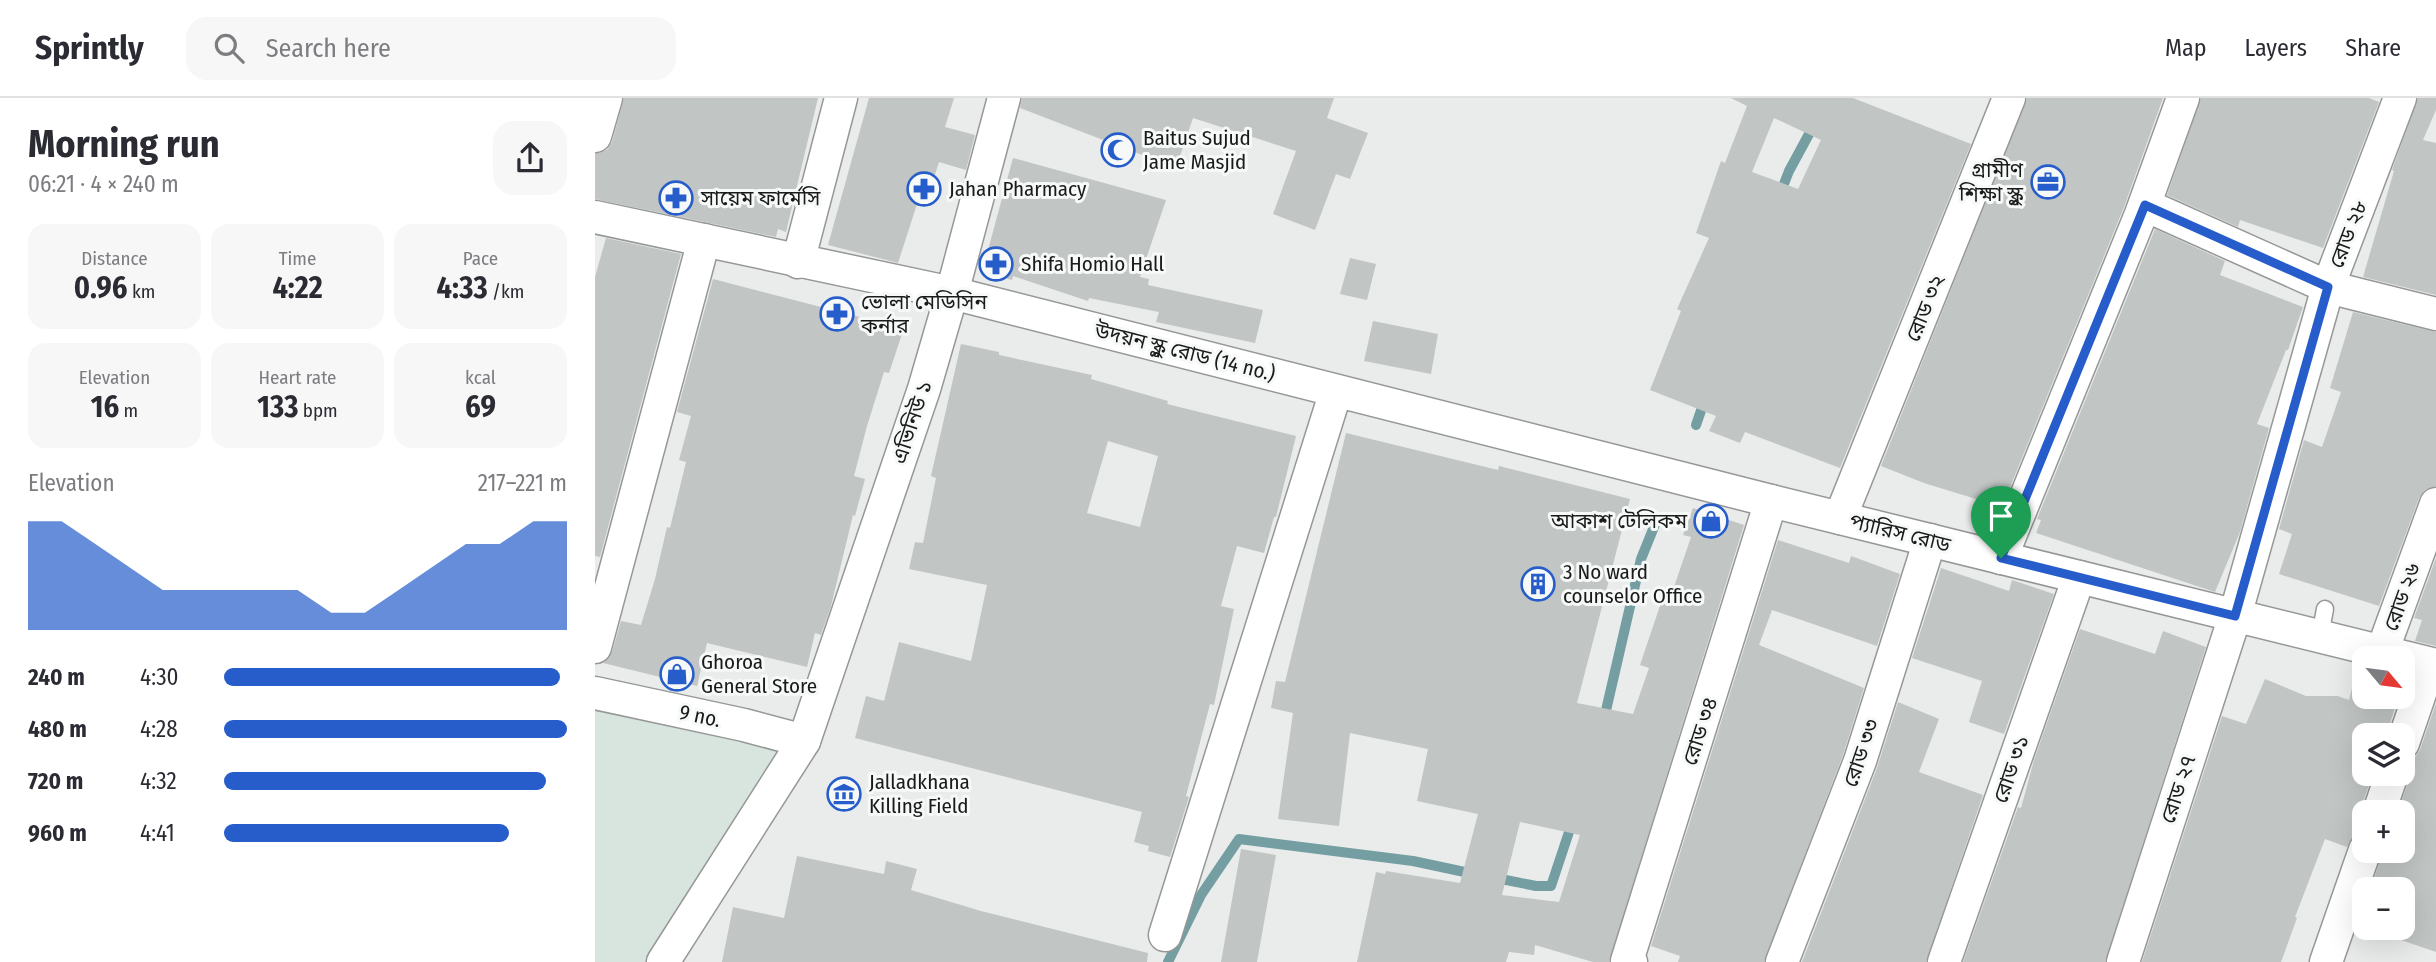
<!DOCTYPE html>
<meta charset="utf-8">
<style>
:root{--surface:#fff;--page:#f7f7f7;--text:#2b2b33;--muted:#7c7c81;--line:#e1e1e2;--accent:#265dcb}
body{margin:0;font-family:"Fira Sans Condensed","Noto Sans Bengali",sans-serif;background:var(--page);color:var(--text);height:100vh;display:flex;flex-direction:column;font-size:26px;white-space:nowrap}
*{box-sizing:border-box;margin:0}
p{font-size:23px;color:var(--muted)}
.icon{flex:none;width:38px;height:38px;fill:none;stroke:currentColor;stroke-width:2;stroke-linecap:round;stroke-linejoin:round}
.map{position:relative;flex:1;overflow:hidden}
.sheet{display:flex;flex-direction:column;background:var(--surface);width:595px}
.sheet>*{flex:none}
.needle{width:46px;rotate:119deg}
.tools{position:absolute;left:1757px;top:548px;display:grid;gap:14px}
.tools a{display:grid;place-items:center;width:63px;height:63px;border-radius:14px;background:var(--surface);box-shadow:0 7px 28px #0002;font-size:35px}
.pin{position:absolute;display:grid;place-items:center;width:60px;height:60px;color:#fff;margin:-72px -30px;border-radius:50% 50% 50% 0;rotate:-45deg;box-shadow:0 0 7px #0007}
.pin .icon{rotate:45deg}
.round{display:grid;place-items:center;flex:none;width:74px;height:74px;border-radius:21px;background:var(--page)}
.headline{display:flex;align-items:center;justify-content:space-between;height:119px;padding:0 28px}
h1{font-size:38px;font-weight:700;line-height:52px}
.metrics{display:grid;grid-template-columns:repeat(3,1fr);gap:10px;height:119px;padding:7px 28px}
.metrics div{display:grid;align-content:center;border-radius:18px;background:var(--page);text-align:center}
.metrics b{font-size:30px;font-weight:700}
.metrics small{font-size:19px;font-weight:400}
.metrics p{font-size:19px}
.chart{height:196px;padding:14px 28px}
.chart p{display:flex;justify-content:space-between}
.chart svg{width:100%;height:126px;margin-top:7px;fill:var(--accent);opacity:.7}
ul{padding:0 28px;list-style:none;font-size:23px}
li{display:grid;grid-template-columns:112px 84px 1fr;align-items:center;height:52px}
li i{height:18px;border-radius:9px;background:var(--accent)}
header{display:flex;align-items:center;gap:42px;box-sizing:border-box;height:98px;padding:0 35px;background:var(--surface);border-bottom:2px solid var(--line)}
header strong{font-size:33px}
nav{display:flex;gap:38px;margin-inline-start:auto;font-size:24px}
.search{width:490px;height:63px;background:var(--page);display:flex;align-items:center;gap:18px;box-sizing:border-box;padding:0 24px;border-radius:21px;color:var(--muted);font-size:26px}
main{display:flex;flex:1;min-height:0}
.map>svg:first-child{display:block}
</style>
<header>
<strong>Sprintly</strong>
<div class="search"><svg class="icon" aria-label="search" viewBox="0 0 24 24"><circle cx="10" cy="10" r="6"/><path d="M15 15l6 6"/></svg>Search here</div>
<nav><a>Map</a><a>Layers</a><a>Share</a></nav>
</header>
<main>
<section class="sheet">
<div class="headline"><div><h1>Morning run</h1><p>06:21 · 4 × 240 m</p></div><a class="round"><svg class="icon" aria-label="share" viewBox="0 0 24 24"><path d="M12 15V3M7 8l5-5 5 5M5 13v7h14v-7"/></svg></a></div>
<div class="metrics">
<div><p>Distance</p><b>0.96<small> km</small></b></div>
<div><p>Time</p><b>4:22</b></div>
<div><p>Pace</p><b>4:33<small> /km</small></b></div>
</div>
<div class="metrics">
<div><p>Elevation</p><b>16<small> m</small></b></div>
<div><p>Heart rate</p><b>133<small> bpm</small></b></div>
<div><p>kcal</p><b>69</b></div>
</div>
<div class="chart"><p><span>Elevation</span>217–221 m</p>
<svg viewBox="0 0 160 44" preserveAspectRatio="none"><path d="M0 44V6L10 6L20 14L30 22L40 30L50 30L60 30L70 30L80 30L90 38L100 38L110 30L120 22L130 14L140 14L150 6L160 6V44z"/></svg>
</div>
<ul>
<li><b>240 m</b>4:30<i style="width:98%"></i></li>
<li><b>480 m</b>4:28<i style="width:100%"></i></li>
<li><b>720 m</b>4:32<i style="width:94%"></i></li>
<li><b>960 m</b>4:41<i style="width:83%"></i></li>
</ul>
</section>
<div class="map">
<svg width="1841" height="864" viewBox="0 0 1841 864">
<rect width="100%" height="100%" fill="#e9ecea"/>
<path fill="#d8e4de" d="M0 601 198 644 58 864H0Z"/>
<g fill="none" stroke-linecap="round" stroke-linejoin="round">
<g stroke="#749ea2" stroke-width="10">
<path d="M1185 96 1194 73 1220 25"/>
<path d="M1101 327 1110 301"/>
<path d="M1009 621 1046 461 1063 419"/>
<path d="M901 780 941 788H956L978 722"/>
<path d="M573 864 606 797 644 741 818 763 879 776"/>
</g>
</g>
<g fill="#c1c5c4" fill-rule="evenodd">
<path d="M29 0H223L191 134 183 131 181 139 0 101V56L12 52 17 44Z"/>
<path d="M274 0H359L350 29 380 37 371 72 344 64 330 108 322 106 303 165 233 147Z"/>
<path d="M427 0H739L732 20 773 35 755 81 741 76 720 132 678 116 701 53 598 20 581 70 425 10Z"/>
<path d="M1136 0H1258L1376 46 1245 370 1150 334 1145 345 1114 333 1121 318 1055 292 1086 213 1082 211 1114 140 1101 135 1126 63 1130 65 1152 8ZM1179 20 1226 42 1203 91 1157 74Z"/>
<path d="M1432 0H1568L1529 109 1407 409 1329 385 1286 368Z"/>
<path d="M1606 0H1774L1784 4 1728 150 1645 122 1643 129 1572 97Z"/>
<path d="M1823 0H1841V12L1828 42 1841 45V197L1768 179 1799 73 1797 72Z"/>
<path d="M418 60 571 102 545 179 554 181 553 187 668 212 660 245 561 224 564 214 494 200 493 203 418 178 417 182 387 174Z"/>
<path d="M1560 131 1630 163 1625 177 1708 209 1693 252H1691L1662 326 1674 330 1645 434 1620 494 1441 435 1446 422 1442 421Z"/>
<path d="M11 140 86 156 5 459 0 458V179Z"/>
<path d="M755 160 781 166 772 202 745 196Z"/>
<path d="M118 181 226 209 227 207 308 233 294 275 289 274 272 328 259 378 270 381 260 418 258 417 236 508 226 537 220 535 212 569 112 545 102 588 8 565 17 554 26 523 46 527 60 481 72 429 75 430 91 364 84 362 96 318 82 314Z"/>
<path d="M1758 214 1841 234V388L1830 392 1824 400 1784 508 1684 476 1697 436 1684 431 1709 342 1727 349 1746 294 1735 290Z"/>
<path d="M778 223 843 236 836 276 769 263Z"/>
<path d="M366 246 404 254V257L497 277 496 281 573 303 572 306 701 338 681 419H679L669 455 642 448 626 508 639 511 619 607 615 606 591 698 594 699 575 759 553 753 554 748 539 744 547 714 260 640 271 598 289 603 304 544 376 563 392 487 314 471 320 444 328 445 341 380 336 378ZM513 343 563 358 545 429 492 415Z"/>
<path d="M751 335 903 372 904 368 1035 401 982 605 1038 616 1054 570 1045 567 1071 490 1078 492 1096 439 1088 437 1098 410 1149 427 1014 864H998L940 847 939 857 914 854 911 864H762L781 774 790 776 791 773 865 785 883 716 822 703 833 651 755 635 744 728 683 721 698 615 676 610 681 583 690 584ZM925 724 985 737 964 804 907 797Z"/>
<path d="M1183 442 1254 465 1256 458 1305 476 1282 548 1177 512 1164 547 1269 590 1248 657 1169 864H1083L1085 858 1056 848Z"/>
<path d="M1841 460V548L1820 543 1827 522 1819 520Z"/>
<path d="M1346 470 1414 493 1417 482 1459 496 1409 636 1374 624 1387 583 1317 560Z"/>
<path d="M1485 531 1560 556 1568 533 1611 549 1510 864H1368L1423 709 1426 710 1439 662Z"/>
<path d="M1763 567 1769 568V598H1804L1791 637H1769V676H1778L1766 709 1769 734 1759 738 1752 749 1730 741 1700 819 1702 820 1686 864H1547L1627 618 1651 626 1670 581 1711 598H1743L1754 602Z"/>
<path d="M1303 604 1344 621 1324 674 1388 697 1331 864H1207L1282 670Z"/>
<path d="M1841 605V854L1771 830H1808V791H1776L1788 752H1808V714H1803L1814 682 1815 673 1810 663 1820 659 1825 652Z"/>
<path d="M646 751 681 757 662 864H626Z"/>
<path d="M202 758 289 776 291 763 322 771 316 792 386 813 553 855 552 864H127L138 809 189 820Z"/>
</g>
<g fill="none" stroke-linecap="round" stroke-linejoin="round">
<defs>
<path id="service" d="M1725 538 1730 511"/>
<g id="minor">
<path d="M0 38 11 0"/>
<path d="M1550 107 1733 189 1841 216"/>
<path d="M0 119 357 195 1176 403 1841 567"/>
<path d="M203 164 246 0"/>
<path d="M1245 420 1414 0"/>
<path d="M1406 460 1546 116 1588 0"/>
<path d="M0 549 109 142"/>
<path d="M1787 554 1841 406"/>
<path d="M0 595 149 627 209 643"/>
<path d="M1808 645 1835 566"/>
<path d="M1784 714 1797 676"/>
<path d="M570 837 741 293"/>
<path d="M68 864 209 643 329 291 357 195 409 0"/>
<path d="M1036 864 1032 863 1176 403"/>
<path d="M1187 864 1265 663 1335 442"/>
<path d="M1349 864 1484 479"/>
<path d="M1528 864 1640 518 1733 189 1805 0"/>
<path d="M1731 864 1770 752"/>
</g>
</defs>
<use href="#service" stroke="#959896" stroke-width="19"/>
<use href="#minor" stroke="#959896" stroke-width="35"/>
<use href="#service" stroke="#fff" stroke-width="16"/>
<use href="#minor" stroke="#fff" stroke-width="32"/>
</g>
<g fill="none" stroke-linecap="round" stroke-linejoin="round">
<defs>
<path id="route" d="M1550 107 1733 189 1640 518 1406 460Z"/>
</defs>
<use href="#route" stroke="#fff" stroke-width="14"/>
<use href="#route" stroke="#265dcb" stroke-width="9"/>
</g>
<defs>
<symbol id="mosque-ring" viewBox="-11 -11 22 22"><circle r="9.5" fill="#f6f9f8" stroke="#265dcb" stroke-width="1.5"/><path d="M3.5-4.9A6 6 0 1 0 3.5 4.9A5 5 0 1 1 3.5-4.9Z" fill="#265dcb"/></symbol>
<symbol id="office-ring" viewBox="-11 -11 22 22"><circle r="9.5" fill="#f6f9f8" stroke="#265dcb" stroke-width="1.5"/><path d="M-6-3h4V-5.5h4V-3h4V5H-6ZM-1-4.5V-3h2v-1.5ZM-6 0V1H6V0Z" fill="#265dcb"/></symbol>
<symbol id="pharmacy-ring" viewBox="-11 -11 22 22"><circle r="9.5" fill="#f6f9f8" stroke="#265dcb" stroke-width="1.5"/><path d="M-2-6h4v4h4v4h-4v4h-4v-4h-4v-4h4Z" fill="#265dcb"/></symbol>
<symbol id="shop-ring" viewBox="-11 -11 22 22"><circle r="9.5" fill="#f6f9f8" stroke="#265dcb" stroke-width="1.5"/><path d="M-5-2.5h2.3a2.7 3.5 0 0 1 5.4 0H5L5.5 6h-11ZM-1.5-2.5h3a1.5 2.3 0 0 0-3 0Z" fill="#265dcb"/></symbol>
<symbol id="building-ring" viewBox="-11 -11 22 22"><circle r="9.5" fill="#f6f9f8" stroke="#265dcb" stroke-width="1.5"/><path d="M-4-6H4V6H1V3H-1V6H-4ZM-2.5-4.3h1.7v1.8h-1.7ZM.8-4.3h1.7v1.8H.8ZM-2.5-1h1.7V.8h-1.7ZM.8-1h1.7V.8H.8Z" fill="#265dcb"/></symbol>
<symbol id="museum-ring" viewBox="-11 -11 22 22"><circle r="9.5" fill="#f6f9f8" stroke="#265dcb" stroke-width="1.5"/><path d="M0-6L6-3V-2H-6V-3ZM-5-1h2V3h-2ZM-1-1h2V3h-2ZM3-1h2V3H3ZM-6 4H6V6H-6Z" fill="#265dcb"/></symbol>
</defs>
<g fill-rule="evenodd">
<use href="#mosque-ring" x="504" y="33" width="38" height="38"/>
<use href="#office-ring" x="1434" y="65" width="38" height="38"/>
<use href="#pharmacy-ring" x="310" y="72" width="38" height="38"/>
<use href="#pharmacy-ring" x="62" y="81" width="38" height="38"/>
<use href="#pharmacy-ring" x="382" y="147" width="38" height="38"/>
<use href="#pharmacy-ring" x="223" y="197" width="38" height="38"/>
<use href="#shop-ring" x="1097" y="404" width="38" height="38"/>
<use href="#building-ring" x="924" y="467" width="38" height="38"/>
<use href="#shop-ring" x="63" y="557" width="38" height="38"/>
<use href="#museum-ring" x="230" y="677" width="38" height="38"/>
</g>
<g text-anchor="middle" stroke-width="6" stroke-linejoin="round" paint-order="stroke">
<g font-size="21" fill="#191a1a" stroke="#f6f9f8" text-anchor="start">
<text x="548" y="47">Baitus Sujud<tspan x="548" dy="24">Jame Masjid</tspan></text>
<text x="1428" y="79" text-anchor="end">গ্রামীণ<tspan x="1428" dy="24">শিক্ষা স্কুল</tspan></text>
<text x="354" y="98">Jahan Pharmacy</text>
<text x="106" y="107">সায়েম ফার্মেসি</text>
<text x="426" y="173">Shifa Homio Hall</text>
<text x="266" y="211">ভোলা মেডিসিন<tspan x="266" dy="24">কর্নার</tspan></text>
<text x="1092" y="430" text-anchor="end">আকাশ টেলিকম</text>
<text x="968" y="481">3 No ward<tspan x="968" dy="24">counselor Office</tspan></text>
<text x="106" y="571">Ghoroa<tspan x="106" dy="24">General Store</tspan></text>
<text x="274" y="691">Jalladkhana<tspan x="274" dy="24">Killing Field</tspan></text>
</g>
<g font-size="21" fill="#191a1a" stroke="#f6f9f8">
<text transform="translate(1753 136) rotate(-69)" y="7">রোড ২৮</text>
<text transform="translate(1330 210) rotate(-68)" y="7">রোড ৩২</text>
<text transform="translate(590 254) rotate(14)" y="7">উদয়ন স্কুল রোড (14 no.)</text>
<text transform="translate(317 324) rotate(-72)" y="7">এভিনিউ ১</text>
<text transform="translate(1305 435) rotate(14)" y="7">প্যারিস রোড</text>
<text transform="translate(1807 499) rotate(-70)" y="7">রোড ২৬</text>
<text transform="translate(105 618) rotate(12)" y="7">9 no.</text>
<text transform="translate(1105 633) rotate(-72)" y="7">রোড ৩৪</text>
<text transform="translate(1266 655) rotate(-71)" y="7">রোড ৩৩</text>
<text transform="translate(1416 671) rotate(-71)" y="7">রোড ৩১</text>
<text transform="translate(1583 691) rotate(-72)" y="7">রোড ২৭</text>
</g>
</g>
</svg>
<div class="tools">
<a><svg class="needle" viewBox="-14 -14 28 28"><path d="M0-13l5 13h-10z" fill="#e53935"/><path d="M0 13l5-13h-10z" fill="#7c7c81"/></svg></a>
<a><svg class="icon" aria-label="layers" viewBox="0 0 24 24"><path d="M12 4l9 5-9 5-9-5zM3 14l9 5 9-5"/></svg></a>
<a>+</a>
<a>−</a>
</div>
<div class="pin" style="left:1406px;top:460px;background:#1e9e55"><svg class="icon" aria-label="arrive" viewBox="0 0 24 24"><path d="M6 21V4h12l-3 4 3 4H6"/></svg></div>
</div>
</main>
